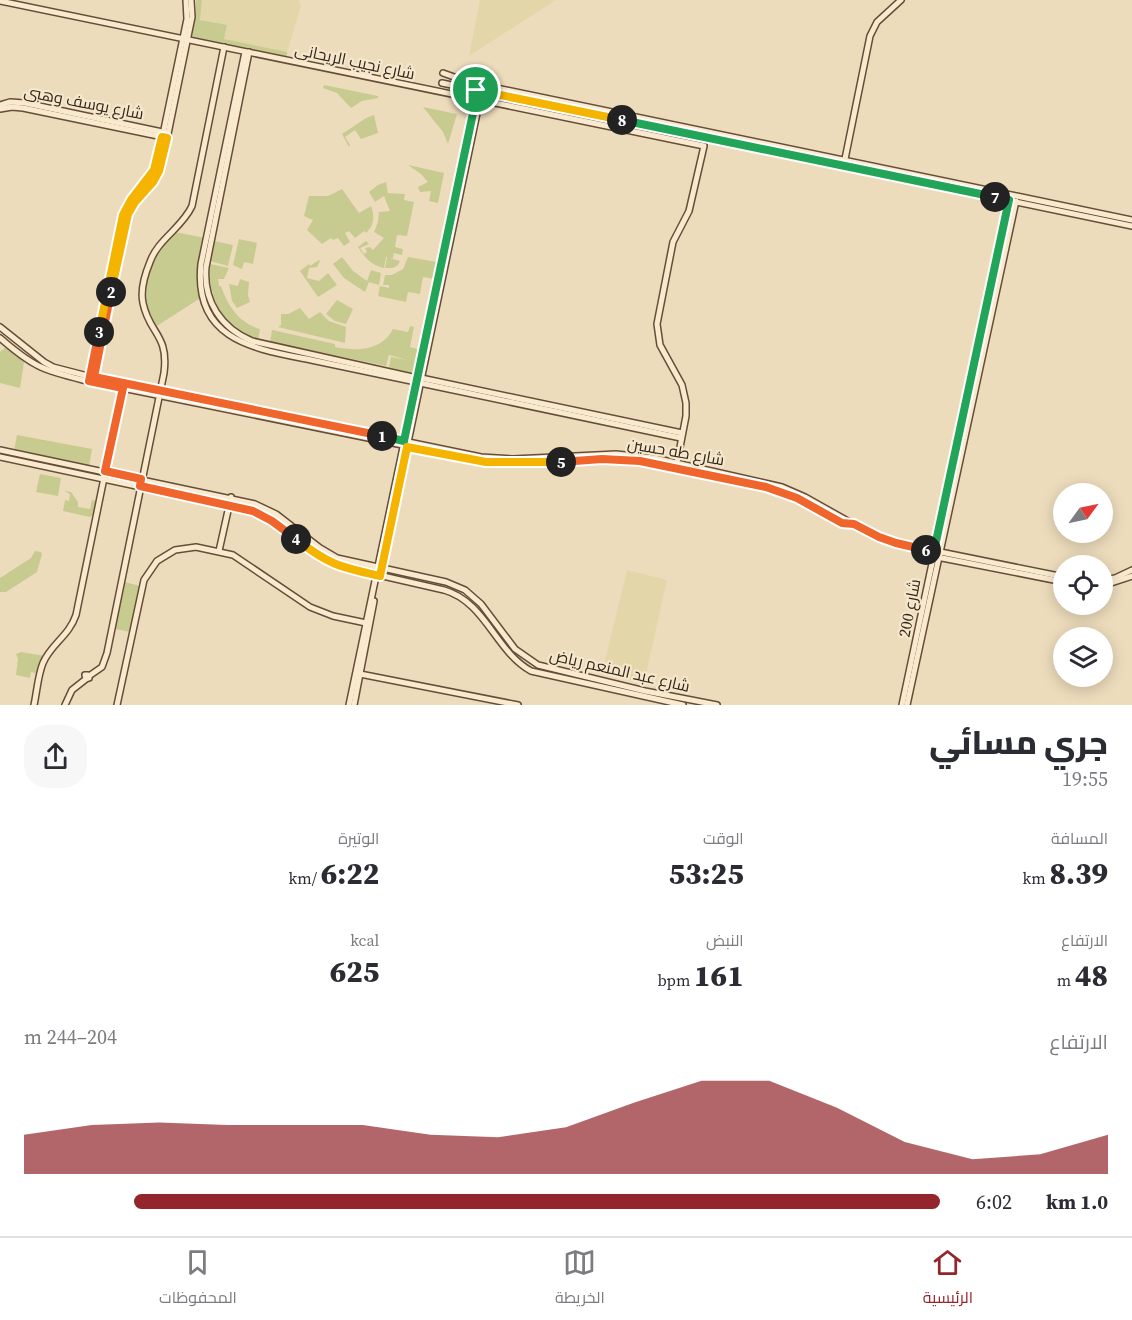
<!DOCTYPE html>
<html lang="ar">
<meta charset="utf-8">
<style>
:root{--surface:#fff;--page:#f7f7f7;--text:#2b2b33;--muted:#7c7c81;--line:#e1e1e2;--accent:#93262c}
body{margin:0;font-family:"Source Serif 4",Cairo,serif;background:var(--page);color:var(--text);direction:rtl;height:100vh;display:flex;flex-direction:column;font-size:22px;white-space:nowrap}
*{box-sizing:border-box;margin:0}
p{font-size:20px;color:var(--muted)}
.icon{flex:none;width:33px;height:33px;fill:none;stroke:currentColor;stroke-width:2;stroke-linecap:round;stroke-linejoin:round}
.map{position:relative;height:705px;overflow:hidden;direction:ltr}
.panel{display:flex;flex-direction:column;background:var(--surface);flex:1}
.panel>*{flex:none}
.needle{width:39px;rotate:57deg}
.tools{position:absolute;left:1053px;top:483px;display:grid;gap:12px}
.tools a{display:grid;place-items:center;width:60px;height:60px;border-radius:50%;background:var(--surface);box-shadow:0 3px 15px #0003;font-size:30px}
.pin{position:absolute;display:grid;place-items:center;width:51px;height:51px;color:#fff;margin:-26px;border:3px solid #fff;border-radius:50%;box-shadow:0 2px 6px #0007}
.km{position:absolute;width:30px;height:30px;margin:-15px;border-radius:50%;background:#222;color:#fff;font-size:16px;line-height:30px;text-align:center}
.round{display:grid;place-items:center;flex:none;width:63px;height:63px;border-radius:24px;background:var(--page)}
.summary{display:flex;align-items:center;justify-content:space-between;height:102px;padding:0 24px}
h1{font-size:33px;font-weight:800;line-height:45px}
.stats{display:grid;grid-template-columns:repeat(3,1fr);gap:9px;height:102px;padding:6px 24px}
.stats div{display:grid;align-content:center}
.stats b{font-size:30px;font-weight:800}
.stats small{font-size:16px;font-weight:400}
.stats p{font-size:16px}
.chart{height:168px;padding:12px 24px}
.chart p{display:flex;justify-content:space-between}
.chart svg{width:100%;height:108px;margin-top:6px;fill:var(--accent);opacity:.7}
ul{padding:0 24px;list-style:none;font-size:20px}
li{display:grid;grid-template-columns:96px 72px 1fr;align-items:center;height:45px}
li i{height:15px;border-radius:8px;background:var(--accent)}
.menu{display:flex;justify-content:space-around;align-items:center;height:84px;border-top:2px solid var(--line);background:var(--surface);font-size:16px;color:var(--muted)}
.menu a{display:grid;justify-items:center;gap:3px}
.menu .selected{color:var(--accent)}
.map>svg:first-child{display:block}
</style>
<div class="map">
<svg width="1132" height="705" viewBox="0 0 1132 705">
<rect width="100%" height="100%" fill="#eddcbc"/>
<g fill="#e3d7a9">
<path d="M202 0H298L301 6 287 52 224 39 227 26 200 20Z"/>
<path d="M480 0H556L469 56Z"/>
<path d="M627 570 667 580 644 683 602 673Z"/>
</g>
<g fill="#c7cb90">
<path d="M196 0H202L200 20 227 25 224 39 287 52V57L194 39 192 36 196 16Z"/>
<path d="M324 85 378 96V98L362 101 351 108 337 93 323 88Z"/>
<path d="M423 107 457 114 448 144 443 132Z"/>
<path d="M374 115 378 133 361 139 355 130 345 137 350 145 349 147 342 134 366 118Z"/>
<path d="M408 165 444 173 438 203 429 201 431 191 420 192 418 187 428 182 421 174Z"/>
<path d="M386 182 388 193 405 194 404 200 414 202 407 236 397 235 395 247 403 249 402 255 394 253 393 258H390L400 261 398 265 393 268H385L387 257H386L384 268C371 265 365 258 358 247L366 241 369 244 360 248 364 254 367 252 365 248 370 247 373 250 384 238 374 232 378 222 379 212 390 211 384 196 375 202 369 192 378 185Z"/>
<path d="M342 189 359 213 371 206C375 216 374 226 366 233L364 231 355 238 349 231 345 233 350 242 344 246 338 238 333 240 331 238 322 244 307 230 313 220 304 216 309 196H328Z"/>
<path d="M175 232 205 238 202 297 157 326C135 293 150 258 175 232Z"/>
<path d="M239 239 257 243 253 264 244 262 242 269 233 265Z"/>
<path d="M214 241 233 245 228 266 210 261Z"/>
<path d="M342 257 353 271 367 281 371 270 381 273 379 285 369 282 365 292 344 278 333 264Z"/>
<path d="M408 257 437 262 434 279 423 277 420 294 408 292 406 302 378 296 380 286 389 288V285H383L385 275H392L403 269Z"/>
<path d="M319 260 320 261 317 267 309 268 307 278 319 281 328 273 337 285 318 297 300 271 309 264 310 266Z"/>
<path d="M210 264 229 268 224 279H218L219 286H221C228 306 239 323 260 329L258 340C224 330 207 298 210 264Z"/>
<path d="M240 279 249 282 248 295 250 302 237 308 232 301 229 284 238 286Z"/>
<path d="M337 300 353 309 346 324 335 321 326 314Z"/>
<path d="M300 308 309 319 320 312 329 321 346 327 345 343 278 327 281 325V314H288Z"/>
<path d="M410 326 414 327 410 347 421 350 417 372 414 373 389 369 391 357 407 360 389 355 386 366 270 342 272 330 335 344V347C355 351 381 352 393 329L408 332Z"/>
<path d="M6 347 24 362 20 388 0 383V352Z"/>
<path d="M17 435 92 449 89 467 14 451Z"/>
<path d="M40 474 61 478 58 496 36 492Z"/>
<path d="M64 491 71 492 78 502V507L90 509 92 500 97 501 94 514 90 517 63 511 65 500 69 501 70 494Z"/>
<path d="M35 551 41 552 42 554 37 572 6 592H0V578L31 558Z"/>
<path d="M125 582 140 586 131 632 115 629Z"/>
<path d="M21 652 45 656 39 674 31 672 30 678 16 675 18 659 16 654Z"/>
</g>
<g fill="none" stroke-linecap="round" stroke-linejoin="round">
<defs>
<g id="secondary">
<path d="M0 1 704 146 689 211 673 242 657 324 660 345 682 385 686 403V416L676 468"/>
<path d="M245 52 201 264C193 343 258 349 316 361 349 368 383 375 416 382"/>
<path d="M249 52 206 267C203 301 221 328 252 341L417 378"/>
<path d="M443 73 468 82 1132 220"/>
<path d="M442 83 1132 226"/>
<path d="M0 105 10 102 25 103 167 133"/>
<path d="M0 109 12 107 23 108 163 137"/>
<path d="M845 159 870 36 877 22 901 0"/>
<path d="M0 327 44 362 53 367 84 375 481 457 513 459 616 454 654 458 782 487 805 497 871 534 896 543 1064 577"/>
<path d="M0 338C32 366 42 370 83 380L481 461 513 463 612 459 656 464 774 489 797 498 842 523 852 524"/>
<path d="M90 377 123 215C131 195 149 183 157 163L187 19 186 0"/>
<path d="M421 378 682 433"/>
<path d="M93 380 127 218C135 197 155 184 162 163L192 17 191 0"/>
<path d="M420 383 681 438"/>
<path d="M0 450 255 504 276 514 320 548 337 558 446 582 465 590 481 604 515 649 538 665 645 691 717 705"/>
<path d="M0 457 253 511 272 521 315 554 335 565 444 590C486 602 495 651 531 671L683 705"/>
<path d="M219 551 231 497"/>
<path d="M937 557 1064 582"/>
<path d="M381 571 480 99"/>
<path d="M1102 580 1115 578 1132 570"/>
<path d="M1102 586 1132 576"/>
<path d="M360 674 518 705"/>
<path d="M89 676 102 667 107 653 164 373C169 334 149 334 143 303 140 289 145 274 150 262 158 239 182 228 192 206L224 47"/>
<path d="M34 705C37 691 38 675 43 663 51 644 69 636 76 615L123 385"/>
<path d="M65 705 72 690 86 679 85 675H88L89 678 86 679"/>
<path d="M117 705 144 580 157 561 175 550 196 547 233 555 310 607 333 616 366 623"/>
<path d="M349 705 476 99V88"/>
<path d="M354 705 374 601"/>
<path d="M902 705 1009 200"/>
<path d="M907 705 1016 201"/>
</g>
</defs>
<use href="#secondary" stroke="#664d39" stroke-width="8"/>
<use href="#secondary" stroke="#f9eace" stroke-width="5"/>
</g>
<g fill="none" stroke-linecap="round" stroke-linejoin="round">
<defs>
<path id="split-1" d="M382 436 404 441 476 99V90"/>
<path id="split-2" d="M111 292 94 377 382 436"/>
<path id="split-3" d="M99 332 123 215 131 200 154 170 162 137 167 138 159 171 153 182 135 202 128 214 111 292"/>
<path id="split-4" d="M99 332 89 381 123 388 105 471 141 479 140 486 253 511 272 521 296 539"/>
<path id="split-5" d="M296 539C329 565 340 567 380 576L407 447 486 462H561"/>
<path id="split-6" d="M561 462 602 459 640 461 766 487 797 498 842 523 854 524 879 537 896 543 926 550"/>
<path id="split-7" d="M926 550 934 551 1009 200 995 197"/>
<path id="split-8" d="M622 120 995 197"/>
<path id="split-9" d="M476 90 622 120"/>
</defs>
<use href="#split-1" stroke="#fff" stroke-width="12"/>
<use href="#split-2" stroke="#fff" stroke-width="12"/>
<use href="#split-3" stroke="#fff" stroke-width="12"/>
<use href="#split-4" stroke="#fff" stroke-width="12"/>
<use href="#split-5" stroke="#fff" stroke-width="12"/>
<use href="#split-6" stroke="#fff" stroke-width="12"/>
<use href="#split-7" stroke="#fff" stroke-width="12"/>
<use href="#split-8" stroke="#fff" stroke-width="12"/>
<use href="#split-9" stroke="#fff" stroke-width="12"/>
<use href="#split-1" stroke="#22a559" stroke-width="8"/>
<use href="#split-2" stroke="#f0652b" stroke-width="8"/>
<use href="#split-3" stroke="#f5b400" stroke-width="8"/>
<use href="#split-4" stroke="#f0652b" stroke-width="8"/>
<use href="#split-5" stroke="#f5b400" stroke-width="8"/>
<use href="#split-6" stroke="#f0652b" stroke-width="8"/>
<use href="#split-7" stroke="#22a559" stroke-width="8"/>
<use href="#split-8" stroke="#22a559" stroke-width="8"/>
<use href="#split-9" stroke="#f5b400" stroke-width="8"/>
</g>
<g text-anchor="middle" stroke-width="4.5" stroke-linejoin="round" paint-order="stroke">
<g font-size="16" fill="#33251b" stroke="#f5e7cb">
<text transform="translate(355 61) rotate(12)" y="6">شارع نجيب الريحانى</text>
<text transform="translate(84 102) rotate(11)" y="6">شارع يوسف وهبى</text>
<text transform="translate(676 451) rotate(10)" y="6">شارع طه حسين</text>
<text transform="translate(909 608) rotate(-79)" y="6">شارع 200</text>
<text transform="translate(620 670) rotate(13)" y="6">شارع عبد المنعم رياض</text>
</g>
</g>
</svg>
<div class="tools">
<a><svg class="needle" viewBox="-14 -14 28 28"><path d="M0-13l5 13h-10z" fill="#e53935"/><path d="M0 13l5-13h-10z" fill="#7c7c81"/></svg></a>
<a><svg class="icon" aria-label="locate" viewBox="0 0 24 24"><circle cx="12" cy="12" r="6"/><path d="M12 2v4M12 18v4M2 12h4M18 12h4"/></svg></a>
<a><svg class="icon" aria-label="layers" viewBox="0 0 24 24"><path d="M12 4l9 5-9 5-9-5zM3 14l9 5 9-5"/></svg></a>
</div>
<div class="pin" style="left:476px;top:90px;background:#1e9e55"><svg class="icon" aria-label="arrive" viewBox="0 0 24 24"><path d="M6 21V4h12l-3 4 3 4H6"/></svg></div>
<b class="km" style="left:382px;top:436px">1</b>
<b class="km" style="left:111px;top:292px">2</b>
<b class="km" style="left:99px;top:332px">3</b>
<b class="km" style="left:296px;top:539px">4</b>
<b class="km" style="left:561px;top:462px">5</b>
<b class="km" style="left:926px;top:550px">6</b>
<b class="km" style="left:995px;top:197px">7</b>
<b class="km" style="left:622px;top:120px">8</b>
</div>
<section class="panel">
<div class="summary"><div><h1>جري مسائي</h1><p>19:55</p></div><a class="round"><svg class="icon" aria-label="share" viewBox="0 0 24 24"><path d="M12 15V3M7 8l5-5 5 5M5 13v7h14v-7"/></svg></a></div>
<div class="stats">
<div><p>المسافة</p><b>8.39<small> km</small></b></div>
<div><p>الوقت</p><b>53:25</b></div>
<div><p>الوتيرة</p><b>6:22<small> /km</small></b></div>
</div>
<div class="stats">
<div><p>الارتفاع</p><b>48<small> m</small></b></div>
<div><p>النبض</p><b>161<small> bpm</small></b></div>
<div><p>kcal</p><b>625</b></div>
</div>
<div class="chart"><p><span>الارتفاع</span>204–244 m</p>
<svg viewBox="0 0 160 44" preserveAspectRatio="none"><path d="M0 44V28L10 24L20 23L30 24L40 24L50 24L60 28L70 29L80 25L90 15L100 6L110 6L120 17L130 31L140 38L150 36L160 28V44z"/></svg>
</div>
<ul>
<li><b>1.0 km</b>6:02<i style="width:88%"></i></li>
</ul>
</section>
<nav class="menu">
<a class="selected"><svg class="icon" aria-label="home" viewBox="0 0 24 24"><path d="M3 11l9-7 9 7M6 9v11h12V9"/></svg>الرئيسية</a>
<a><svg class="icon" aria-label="map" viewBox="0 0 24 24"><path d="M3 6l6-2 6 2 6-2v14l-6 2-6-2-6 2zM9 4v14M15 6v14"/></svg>الخريطة</a>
<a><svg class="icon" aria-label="saved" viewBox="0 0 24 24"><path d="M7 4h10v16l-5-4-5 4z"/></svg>المحفوظات</a>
</nav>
